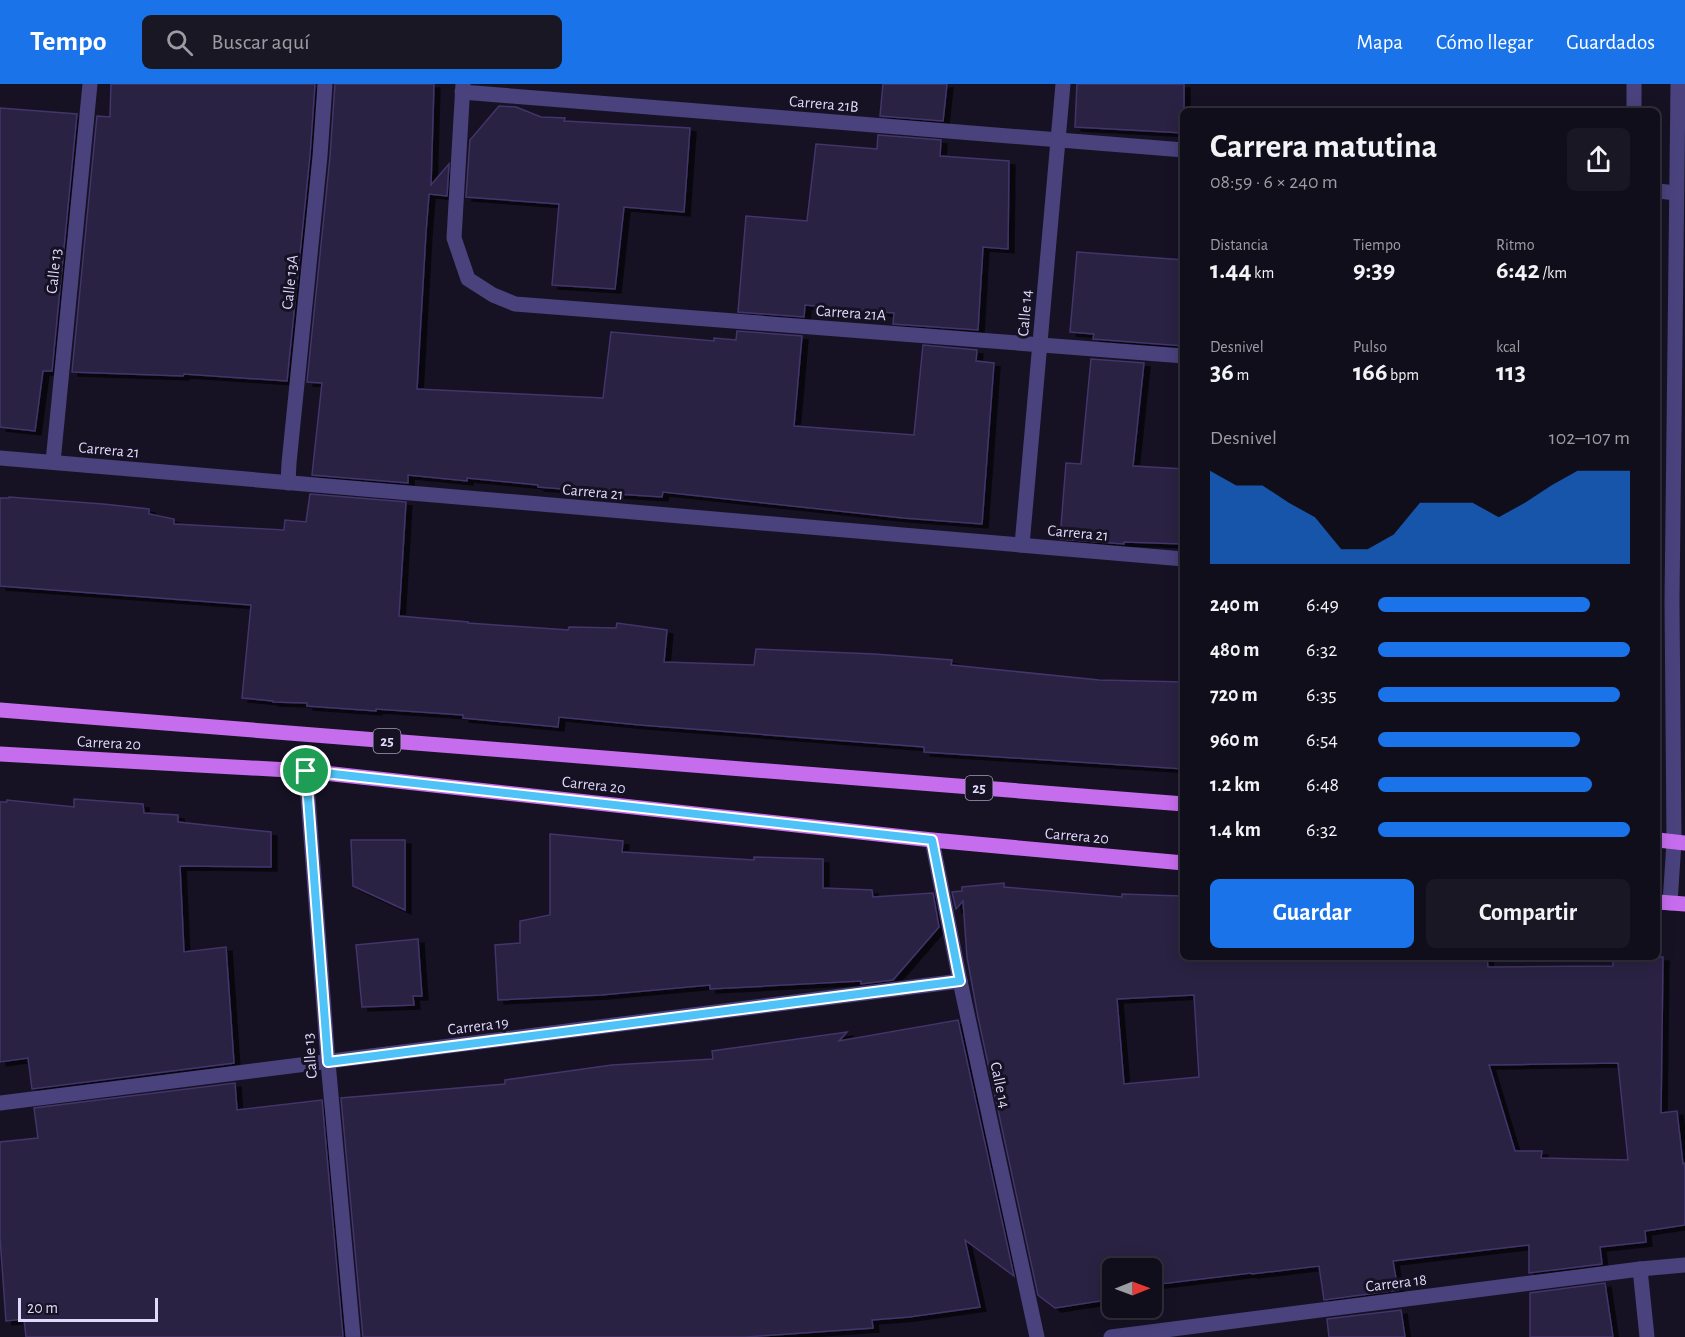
<!DOCTYPE html>
<html lang="es">
<meta charset="utf-8">
<style>
:root{--surface:#100e1b;--page:#191724;--text:#f1f3f6;--muted:#9c9ca3;--line:#302e3a;--accent:#1a73e8}
body{margin:0;font-family:"Alegreya Sans",sans-serif;background:var(--page);color:var(--text);height:100vh;display:flex;flex-direction:column;font-size:22px;white-space:nowrap}
*{box-sizing:border-box;margin:0}
p{font-size:20px;color:var(--muted)}
.icon{flex:none;width:33px;height:33px;fill:none;stroke:currentColor;stroke-width:2;stroke-linecap:round;stroke-linejoin:round}
.map{position:relative;flex:1;overflow:hidden}
.details{position:absolute;left:1180px;top:24px;width:480px;height:852px;display:flex;flex-direction:column;background:var(--surface);border-radius:9px;box-shadow:0 3px 15px #0003,0 0 0 2px var(--line)}
.details>*{flex:none}
.needle{width:39px;rotate:89deg}
.buttons{position:absolute;left:1102px;top:1174px;display:grid;gap:12px}
.buttons a{display:grid;place-items:center;width:60px;height:60px;border-radius:9px;background:var(--surface);box-shadow:0 3px 15px #0003,0 0 0 2px var(--line);font-size:30px}
.scale{position:absolute;left:18px;bottom:15px;width:140px;box-sizing:border-box;padding-left:6px;border:3px solid #dfd9fa;border-top:0;font-size:16px;line-height:21px;white-space:nowrap;color:#dfd9fa;-webkit-text-stroke:4px #161224;paint-order:stroke}
.pin{position:absolute;display:grid;place-items:center;width:51px;height:51px;color:#fff;margin:-26px;border:3px solid #fff;border-radius:50%;box-shadow:0 2px 6px #0007}
.round{display:grid;place-items:center;flex:none;width:63px;height:63px;border-radius:9px;background:var(--page)}
.headline{display:flex;align-items:center;justify-content:space-between;height:102px;padding:0 30px}
h1{font-size:33px;font-weight:600;line-height:45px}
.metrics{display:grid;grid-template-columns:repeat(3,1fr);gap:9px;height:102px;padding:6px 30px}
.metrics div{display:grid;align-content:center}
.metrics b{font-size:26px;font-weight:600}
.metrics small{font-size:16px;font-weight:400}
.metrics p{font-size:16px}
.chart{height:168px;padding:12px 30px}
.chart p{display:flex;justify-content:space-between}
.chart svg{width:100%;height:108px;margin-top:6px;fill:var(--accent);opacity:.7}
.button{display:flex;gap:12px;margin-top:auto;padding:12px 30px}
.button a{flex:1;height:69px;border-radius:9px;background:var(--accent);color:#fff;font-size:24px;font-weight:600;line-height:69px;text-align:center}
.button a+a{background:var(--page);color:var(--text)}
ul{padding:0 30px;list-style:none;font-size:20px}
li{display:grid;grid-template-columns:96px 72px 1fr;align-items:center;height:45px}
li i{height:15px;border-radius:8px;background:var(--accent)}
header{display:flex;align-items:center;gap:36px;box-sizing:border-box;height:84px;padding:0 30px;background:var(--accent);color:#fff}
header strong{font-size:28px}
nav{display:flex;gap:33px;margin-inline-start:auto;font-size:21px}
.search{width:420px;height:54px;background:var(--page);display:flex;align-items:center;gap:15px;box-sizing:border-box;padding:0 21px;border-radius:9px;color:var(--muted);font-size:22px}
.map>svg:first-child{display:block}
</style>
<header>
<strong>Tempo</strong>
<div class="search"><svg class="icon" aria-label="search" viewBox="0 0 24 24"><circle cx="10" cy="10" r="6"/><path d="M15 15l6 6"/></svg>Buscar aquí</div>
<nav><a>Mapa</a><a>Cómo llegar</a><a>Guardados</a></nav>
</header>
<div class="map">
<svg width="1685" height="1253" viewBox="0 0 1685 1253">
<defs>
<filter id="shadow"><feDropShadow dx="6" dy="4" stdDeviation="0" flood-color="#0009"/></filter>
</defs>
<rect width="100%" height="100%" fill="#161224"/>
<g fill="#292042" stroke="#43356b" stroke-width="1.5" fill-rule="evenodd" filter="url(#shadow)">
<path d="M111 0H315L310 71 287 297 184 290 183 292 72 288 97 32 110 33Z"/>
<path d="M335 0H434L431 101 449 80 447 112 429 110 426 148 417 305 603 314 611 248 714 257V254L736 256 737 247 802 252 794 342 914 351 923 261 977 266 976 277 994 279 982 440 903 434 663 408 662 413 602 409 603 408 538 403V401L467 394V397L408 391V399L312 391 322 299 307 298 330 73Z"/>
<path d="M883 0H947L943 37 880 32Z"/>
<path d="M1077 0H1184V49L1075 43Z"/>
<path d="M499 22 516 23 541 33 565 34 564 37 690 44 684 128 624 123 615 205 552 201 559 120 466 113 470 56Z"/>
<path d="M0 24 77 30 52 287H43L35 347 0 343Z"/>
<path d="M878 51 941 56 940 72 1009 77 1008 165 983 163 978 246 893 240 894 229 805 221 804 233 738 228 746 132 807 137 816 60 877 65Z"/>
<path d="M1077 168 1184 176V262L1093 255 1094 250 1070 248Z"/>
<path d="M1091 275 1144 279 1133 382 1184 385V460L1124 458V460L1060 455 1066 379 1081 380Z"/>
<path d="M310 410 406 418 399 532 468 538V539L568 546 569 543 616 544 617 539 667 546 664 578 754 581 756 565 874 570 952 576 951 581 1099 596 1184 598V685L969 671 924 668V663L640 641 559 633 558 643 463 634V631L376 625V627L307 622V619L273 618V617L242 614 251 521 0 502V414H9V413L103 420 149 425V430L174 435V440L284 446 285 436 306 438Z"/>
<path d="M74 715 143 720 144 729 178 731V738L271 748V783L180 782 184 868 226 863 234 979 32 1005 28 974 0 978V718H7V716L74 723Z"/>
<path d="M550 750 623 757 622 768 754 776V773L823 775V804L872 806 873 813 933 809 939 843 893 896 861 900V897L710 905V901L601 911 498 916 495 861 520 859V837L550 831Z"/>
<path d="M351 756H405V826L353 802Z"/>
<path d="M1004 799V803L1122 813V810L1180 812 1183 873H1487L1488 883 1613 882V873H1663L1661 1029 1677 1027 1683 1080 1685 1079V1141L1645 1147 1646 1158 1600 1163 1602 1180 1529 1189V1161L1393 1177 1398 1206 1324 1216 1319 1182 1252 1190 1251 1189 1152 1201V1185H1113V1206L1105 1207 1107 1216 1055 1224 1038 1211 978 933 967 873 963 817 956 825 952 808 962 807V803ZM1194 911 1199 993 1124 1000 1117 915ZM1618 979 1628 1076 1541 1074 1542 1067H1515L1489 981Z"/>
<path d="M418 855 422 912H413L414 921 362 923 356 861Z"/>
<path d="M958 936 1014 1192 965 1156 980 1223 909 1233 872 1236 873 1244 746 1253H363L341 1014 505 1000V996L612 981 713 975 712 967 847 948 839 957Z"/>
<path d="M235 999 237 1026 322 1016 343 1253H26L24 1235 6 1237 0 1153V1058L38 1054 34 1024Z"/>
<path d="M1605 1199 1613 1253H1530V1209Z"/>
<path d="M1401 1226 1405 1253H1329L1327 1235Z"/>
</g>
<g fill="none" stroke-linecap="round" stroke-linejoin="round">
<g stroke="#49427d" stroke-width="15">
<path d="M463 0 454 154 468 195 493 211 515 220 1184 272"/>
<path d="M462 8 1184 66"/>
<path d="M1634 27V0"/>
<path d="M1658 107 1676 109"/>
<path d="M0 374 1184 475"/>
<path d="M53 378 90 0"/>
<path d="M288 399 289 379 320 72 325 0"/>
<path d="M1022 461 1063 0"/>
<path d="M306 687 328 978 353 1253"/>
<path d="M932 756 960 897 1037 1253"/>
<path d="M1670 819 1674 758 1672 517 1678 0"/>
<path d="M0 1019 960 897"/>
<path d="M1640 1185 1647 1253"/>
<path d="M1111 1253 1640 1185 1685 1181"/>
</g>
<g stroke="#c66ded" stroke-width="15">
<path d="M0 626 1184 720"/>
<path d="M0 670 306 687 932 756 1184 779"/>
<path d="M1658 756 1685 759"/>
<path d="M1658 818 1685 820"/>
</g>
</g>
<g fill="none" stroke-linecap="round" stroke-linejoin="round">
<defs>
<path id="route" d="M306 687 932 756 960 897 328 978Z"/>
</defs>
<use href="#route" stroke="#fff" stroke-width="12"/>
<use href="#route" stroke="#4fc3f7" stroke-width="8"/>
</g>
<g text-anchor="middle" stroke-width="6" stroke-linejoin="round" paint-order="stroke">
<g fill="#161224" stroke="#a39dba" stroke-width="1.5">
<rect x="373.5" y="645" width="27" height="24" rx="4.5"/>
<rect x="965.5" y="692" width="27" height="24" rx="4.5"/>
</g>
<g font-size="15" font-weight="bold" fill="#dfd9fa">
<text x="387" y="662">25</text>
<text x="979" y="709">25</text>
</g>
<g font-size="16" fill="#dfd9fa" stroke="#161224">
<text transform="translate(824 19) rotate(5)" y="6">Carrera 21B</text>
<text transform="translate(53 187) rotate(-84)" y="6">Calle 13</text>
<text transform="translate(289 198) rotate(-84)" y="6">Calle 13A</text>
<text transform="translate(851 228) rotate(4)" y="6">Carrera 21A</text>
<text transform="translate(1024 229) rotate(-85)" y="6">Calle 14</text>
<text transform="translate(109 365) rotate(5)" y="6">Carrera 21</text>
<text transform="translate(593 407) rotate(5)" y="6">Carrera 21</text>
<text transform="translate(1078 448) rotate(5)" y="6">Carrera 21</text>
<text transform="translate(109 658) rotate(3)" y="6">Carrera 20</text>
<text transform="translate(594 700) rotate(6)" y="6">Carrera 20</text>
<text transform="translate(1077 751) rotate(5)" y="6">Carrera 20</text>
<text transform="translate(478 941) rotate(-7)" y="6">Carrera 19</text>
<text transform="translate(309 972) rotate(-95)" y="6">Calle 13</text>
<text transform="translate(1001 1001) rotate(78)" y="6">Calle 14</text>
<text transform="translate(1396 1198) rotate(-7)" y="6">Carrera 18</text>
</g>
</g>
</svg>
<div class="buttons">
<a><svg class="needle" viewBox="-14 -14 28 28"><path d="M0-13l5 13h-10z" fill="#e53935"/><path d="M0 13l5-13h-10z" fill="#9c9ca3"/></svg></a>
</div>
<div class="scale">20 m</div>
<div class="pin" style="left:306px;top:687px;background:#1e9e55"><svg class="icon" aria-label="arrive" viewBox="0 0 24 24"><path d="M6 21V4h12l-3 4 3 4H6"/></svg></div>
<section class="details">
<div class="headline"><div><h1>Carrera matutina</h1><p>08:59 · 6 × 240 m</p></div><a class="round"><svg class="icon" aria-label="share" viewBox="0 0 24 24"><path d="M12 15V3M7 8l5-5 5 5M5 13v7h14v-7"/></svg></a></div>
<div class="metrics">
<div><p>Distancia</p><b>1.44<small> km</small></b></div>
<div><p>Tiempo</p><b>9:39</b></div>
<div><p>Ritmo</p><b>6:42<small> /km</small></b></div>
</div>
<div class="metrics">
<div><p>Desnivel</p><b>36<small> m</small></b></div>
<div><p>Pulso</p><b>166<small> bpm</small></b></div>
<div><p>kcal</p><b>113</b></div>
</div>
<div class="chart"><p><span>Desnivel</span>102–107 m</p>
<svg viewBox="0 0 160 44" preserveAspectRatio="none"><path d="M0 44V6L10 12L20 12L30 19L40 25L50 38L60 38L70 32L80 19L90 19L100 19L110 25L120 19L130 12L140 6L150 6L160 6V44z"/></svg>
</div>
<ul>
<li><b>240 m</b>6:49<i style="width:84%"></i></li>
<li><b>480 m</b>6:32<i style="width:100%"></i></li>
<li><b>720 m</b>6:35<i style="width:96%"></i></li>
<li><b>960 m</b>6:54<i style="width:80%"></i></li>
<li><b>1.2 km</b>6:48<i style="width:85%"></i></li>
<li><b>1.4 km</b>6:32<i style="width:100%"></i></li>
</ul>
<div class="button"><a>Guardar</a><a>Compartir</a></div>
</section>
</div>
